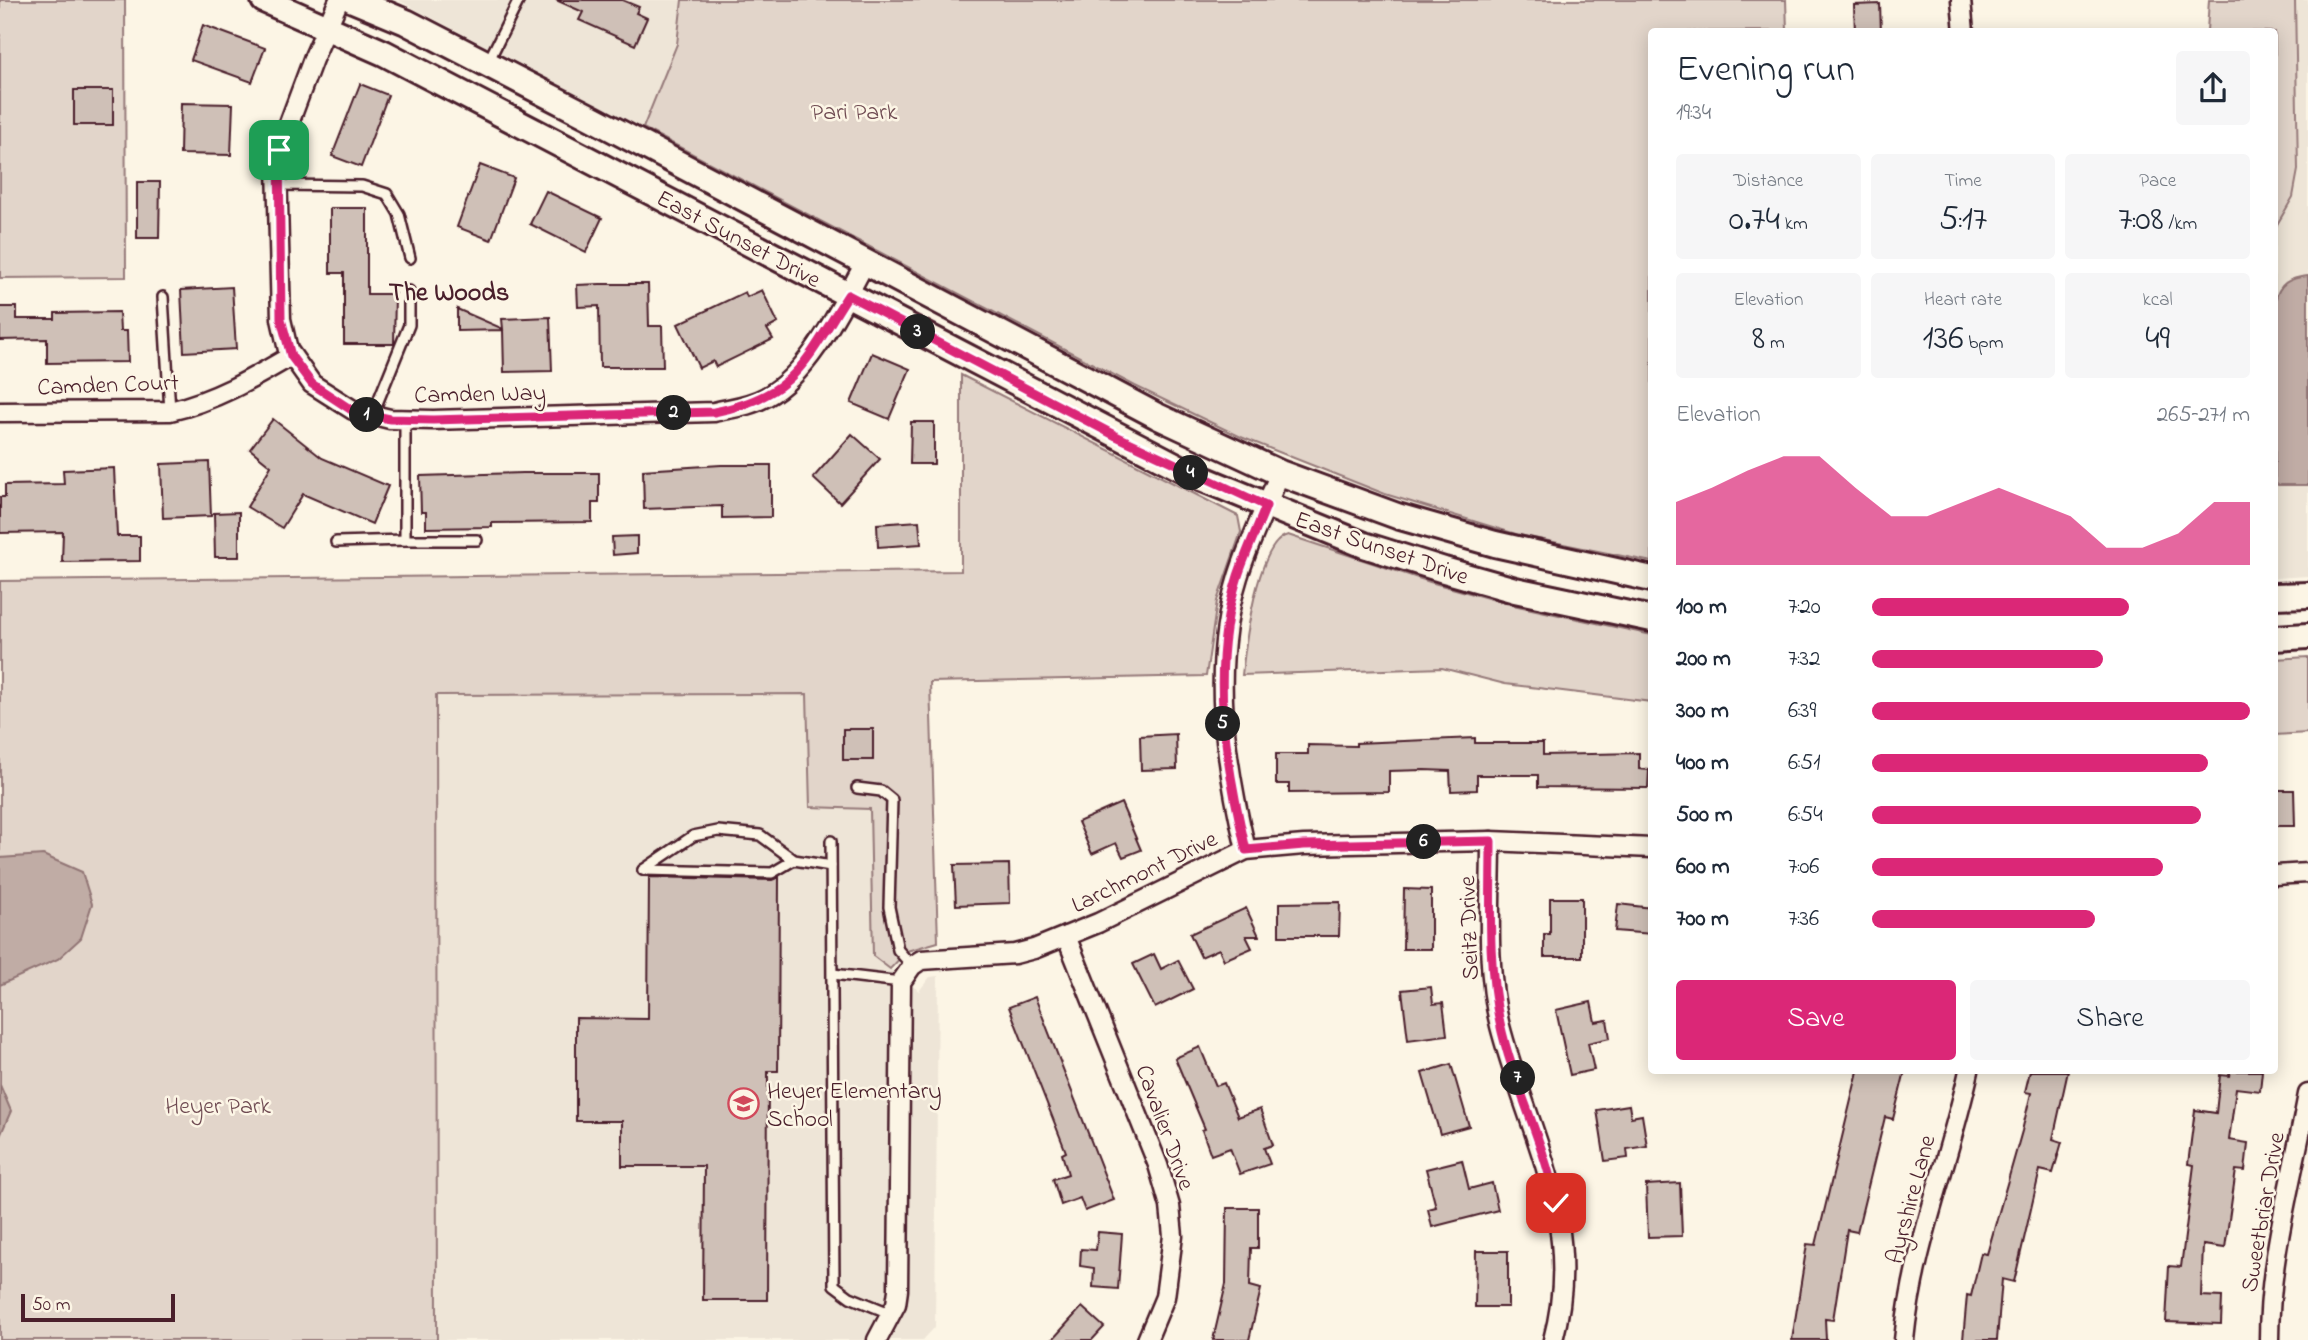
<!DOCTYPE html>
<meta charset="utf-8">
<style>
:root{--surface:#fff;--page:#f6f6f7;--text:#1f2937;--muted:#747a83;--accent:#db2777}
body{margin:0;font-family:"Indie Flower",sans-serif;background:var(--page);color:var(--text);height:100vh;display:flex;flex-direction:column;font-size:26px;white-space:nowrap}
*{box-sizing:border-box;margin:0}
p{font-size:23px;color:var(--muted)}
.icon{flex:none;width:38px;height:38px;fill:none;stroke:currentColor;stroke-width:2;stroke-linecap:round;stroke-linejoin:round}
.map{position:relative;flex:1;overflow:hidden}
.panel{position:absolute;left:1648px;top:28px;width:630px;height:1046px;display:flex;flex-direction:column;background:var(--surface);border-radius:7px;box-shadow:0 4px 18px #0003}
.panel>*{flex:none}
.scale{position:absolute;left:21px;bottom:18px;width:154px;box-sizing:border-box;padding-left:7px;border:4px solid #4a1f2b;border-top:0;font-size:19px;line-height:24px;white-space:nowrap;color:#4a1f2b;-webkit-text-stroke:5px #fcf5e5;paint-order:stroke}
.pin{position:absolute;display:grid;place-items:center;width:60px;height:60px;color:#fff;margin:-30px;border-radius:14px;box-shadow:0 4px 10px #0006}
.km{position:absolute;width:35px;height:35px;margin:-18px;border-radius:50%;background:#222;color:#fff;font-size:19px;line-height:35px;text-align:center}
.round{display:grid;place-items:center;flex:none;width:74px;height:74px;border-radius:7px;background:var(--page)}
.headline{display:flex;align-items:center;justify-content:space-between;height:119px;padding:0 28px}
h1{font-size:38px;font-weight:600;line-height:52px}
.stats{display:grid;grid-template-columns:repeat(3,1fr);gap:10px;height:119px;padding:7px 28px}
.stats div{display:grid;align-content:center;border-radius:7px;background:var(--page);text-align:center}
.stats b{font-size:35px;font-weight:600}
.stats small{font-size:19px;font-weight:400}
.stats p{font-size:19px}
.chart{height:196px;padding:14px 28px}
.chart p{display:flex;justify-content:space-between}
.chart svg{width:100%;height:126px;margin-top:7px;fill:var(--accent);opacity:.7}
.primary-button{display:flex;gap:14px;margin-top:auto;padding:14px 28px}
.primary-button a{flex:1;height:80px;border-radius:7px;background:var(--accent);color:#fff;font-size:28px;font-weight:600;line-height:80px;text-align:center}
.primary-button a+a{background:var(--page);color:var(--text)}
ul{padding:0 28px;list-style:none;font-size:23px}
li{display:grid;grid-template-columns:112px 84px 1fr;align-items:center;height:52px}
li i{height:18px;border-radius:9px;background:var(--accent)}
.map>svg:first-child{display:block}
</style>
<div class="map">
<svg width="2308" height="1340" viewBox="0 0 2308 1340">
<rect width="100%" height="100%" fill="#fcf5e5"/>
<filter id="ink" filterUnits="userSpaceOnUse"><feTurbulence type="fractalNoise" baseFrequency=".0143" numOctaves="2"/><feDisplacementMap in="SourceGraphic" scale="14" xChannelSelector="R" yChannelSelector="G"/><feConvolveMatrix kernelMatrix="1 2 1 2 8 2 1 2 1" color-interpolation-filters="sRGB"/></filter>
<g filter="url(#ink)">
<g fill="#eee5d7">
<path d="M398 0H682L683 15 665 79 643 128Z"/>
<path d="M2295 0H2308V576L2275 578V228L2280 223 2298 170Z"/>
<path d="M808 694 810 807 870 808 873 956 919 991 930 977 938 976 935 1327 923 1340H437L436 695Z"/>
</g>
<g fill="#e2d5ca" stroke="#967a7a" stroke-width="2">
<path d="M0 0H125L126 277 0 278Z"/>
<path d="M682 0H1786L1787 31 1652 32V562L1519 535 1385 494 1241 437 1135 386 643 128 677 44Z"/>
<path d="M2209 0H2295L2298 170 2293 197 2275 228V32L2207 31Z"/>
<path d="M961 375 1238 516 1241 532 1217 601 1206 676 930 682 938 942 907 951 890 969 873 956 870 809 810 807 807 694 436 695 437 1340H0V581L961 571Z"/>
<path d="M1288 535 1430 582 1513 605 1652 635V702L1505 684 1442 668 1242 675C1245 647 1257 541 1288 535Z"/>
<path d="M2308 657V733L2275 735V659Z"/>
</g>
<g fill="#c0aca5" stroke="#917474" stroke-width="2">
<path d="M2308 276V485H2278L2275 483V302C2279 283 2289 278 2308 276Z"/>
<path d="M43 855 82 872 92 904 81 938 58 959 0 985V858Z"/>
<path d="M0 1085 11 1111 0 1136Z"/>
</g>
<g fill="#cfc0b7" stroke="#4a1f2b" stroke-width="2">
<path d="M556 0H622L639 7 636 13 647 18 635 45 579 20 583 12Z"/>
<path d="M1880 4 1881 32H1855L1854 5Z"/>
<path d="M203 25 265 48 252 82 191 60Z"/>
<path d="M360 84 388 95 361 167 332 156Z"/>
<rect x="74" y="90" width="39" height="35"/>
<path d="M181 103 233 104 231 155 180 154Z"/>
<path d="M480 165 514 178 491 240 457 227Z"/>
<path d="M137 182H160L159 238H137Z"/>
<path d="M546 191 602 218 586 252 530 224Z"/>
<path d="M330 208H367V294H395L394 344H344V273H330Z"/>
<path d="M600 284H648L649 326H662L663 367H600L599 306 578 307 577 285Z"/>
<path d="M232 287 236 349 184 352 181 290Z"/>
<path d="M762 290 778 323 767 329 773 339 716 367 713 361 699 368 678 324 745 292 747 297Z"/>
<path d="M0 307H17V319H55V313L119 312 120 331H127L128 362 47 363V339L0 340Z"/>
<path d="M457 309 503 329 502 319 550 317 552 371 504 372 503 330 457 331Z"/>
<path d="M872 353 910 369 889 419 851 403Z"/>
<path d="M273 419 322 458 388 486 372 524 303 494 282 528 247 507 271 466 250 449Z"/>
<path d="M911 422H934V464H910Z"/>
<path d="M852 434 880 459 840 503 813 478Z"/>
<path d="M209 462 211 516 163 518 161 464Z"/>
<path d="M721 465H771V517L722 518V506L644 509 643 470Z"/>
<path d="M114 468 117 536H140V561L62 562 63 532 0 533V497H5V485L64 484 63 470Z"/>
<path d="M522 473H599V503H592V522L492 523V527L426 528V512H421L420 476Z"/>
<path d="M239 512V557H215L214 513Z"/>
<path d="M919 521 921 544 878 547 877 524Z"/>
<path d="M637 536V553L613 555 612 537Z"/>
<rect x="843" y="729" width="30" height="31"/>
<path d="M1176 734 1177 769 1141 770 1140 736Z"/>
<path d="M1475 738V743H1543V755L1639 753V769L1649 770 1648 788 1538 787V775H1477V790L1451 791 1450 771 1424 770 1389 771V792L1289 793V784H1276V754H1308V745L1356 746V743Z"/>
<path d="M2275 790H2294L2295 826H2275Z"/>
<path d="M1121 803 1141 850 1123 857 1116 843 1092 854 1078 822Z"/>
<path d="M1009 864 1010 903 956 905 954 865Z"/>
<path d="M649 877 772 880 779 877 778 1071H768L767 1300H703L704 1166H622V1121H576V1018L648 1019Z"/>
<path d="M1404 889 1431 890V949H1403Z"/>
<path d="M1550 898H1582V957H1544V934H1550Z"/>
<path d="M1340 902 1339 936H1279V903Z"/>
<path d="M1618 904 1652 908V934L1615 931Z"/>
<path d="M1246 908 1259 936H1246L1252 948 1224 960 1219 949 1201 957 1190 934Z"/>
<path d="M1154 954 1161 969 1178 960 1193 989 1155 1008 1133 964Z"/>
<path d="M1431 987 1433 1004 1443 1003 1447 1035 1408 1040 1402 990Z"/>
<path d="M1035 997 1114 1200 1085 1211 1080 1198 1061 1205 1053 1179 1068 1174 1062 1154 1066 1152 1009 1007Z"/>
<path d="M1591 1002 1595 1022 1607 1020 1610 1038 1588 1043 1594 1070 1570 1075 1556 1010Z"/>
<path d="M1200 1047 1216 1086 1224 1083 1238 1117 1260 1109 1273 1145 1264 1148 1270 1164 1240 1174 1230 1148 1211 1155 1202 1130 1205 1129 1175 1058Z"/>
<path d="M1451 1064 1469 1126 1440 1134 1422 1073Z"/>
<path d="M1858 1071H1905L1893 1119 1885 1117 1857 1232 1847 1230 1833 1320 1825 1319 1826 1340H1792L1807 1244 1816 1245Z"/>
<path d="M2030 1071H2068L2053 1139 2062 1142 2053 1173 2040 1170 2014 1282 2002 1279 1997 1340H1963L1967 1295 1971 1296 1981 1253 1987 1254 2022 1131 2031 1093 2025 1092Z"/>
<path d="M2230 1071H2262L2260 1091 2236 1088 2229 1140 2248 1143 2245 1171 2236 1170 2225 1248 2203 1245 2201 1296 2222 1297 2221 1324 2166 1322 2169 1266 2181 1267 2194 1165 2188 1164 2195 1110 2216 1113 2220 1075 2229 1076Z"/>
<path d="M1629 1105 1631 1117 1642 1115 1647 1146 1627 1149 1628 1158 1605 1161 1597 1110Z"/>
<path d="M1462 1160 1469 1189 1492 1183 1498 1210 1432 1227 1428 1209 1436 1207 1426 1169Z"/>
<path d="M1680 1183 1682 1236 1648 1237 1646 1185Z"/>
<path d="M1227 1208H1258V1248H1251L1250 1286 1261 1289 1249 1340H1213L1226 1284Z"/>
<path d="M1098 1232 1122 1234 1118 1289 1093 1287 1094 1268 1080 1266 1081 1249 1096 1250Z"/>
<path d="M1476 1251H1508V1307H1475Z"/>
<path d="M1082 1307 1104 1327 1092 1340H1052Z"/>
</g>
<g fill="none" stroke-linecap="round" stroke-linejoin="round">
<defs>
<g id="service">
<path d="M488 62 519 0"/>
<path d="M278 185 362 186 387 194 399 214 410 258"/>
<path d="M163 297 170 411"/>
<path d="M372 416 409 325V291"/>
<path d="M405 419V540H477"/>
<path d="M336 542 405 540"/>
<path d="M857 788 881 791 892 800 889 907 898 950 912 966"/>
<path d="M831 841 834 1285 850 1297 892 1314"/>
<path d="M643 870 693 836 718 831 760 835 794 860 831 866"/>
<path d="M643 870 772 873 794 860"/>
<path d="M833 974 901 982"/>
</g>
<g id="minor">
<path d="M339 0 313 59 279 150 277 165 281 319 288 350 312 384 353 410 390 419 433 420 714 412C731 408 750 406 766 397 810 373 841 307 865 263"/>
<path d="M1961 0 1964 32"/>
<path d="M0 412 170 411C214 401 252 379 291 356"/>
<path d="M1491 841C1491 902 1485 966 1500 1026 1528 1134 1585 1222 1553 1340"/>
<path d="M1246 850C1225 760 1210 668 1238 577 1249 541 1266 507 1280 473"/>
<path d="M2275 875 2308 873"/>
<path d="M1066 936 1158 1165 1170 1206 1173 1236 1165 1297 1147 1340"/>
<path d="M877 1340 896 1304 898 1290 901 982 912 966 921 960 1015 954 1034 949 1098 923 1246 850 1304 845 1491 841 1652 848"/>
<path d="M1904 1340C1913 1248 1949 1161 1969 1071"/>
<path d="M2269 1340C2269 1256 2293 1176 2308 1094"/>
</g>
<g id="secondary">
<path d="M264 0 384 53 1196 476 1364 545 1444 570 1515 590 1652 619"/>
<path d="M353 0 406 22 592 118 1157 416 1280 473 1397 516 1495 544 1652 579"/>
<path d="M2275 596 2308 595"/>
<path d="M2275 638 2308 636"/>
</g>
</defs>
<use href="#service" stroke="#4a1f2b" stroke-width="14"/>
<use href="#minor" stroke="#4a1f2b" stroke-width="23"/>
<use href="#secondary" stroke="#4a1f2b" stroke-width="30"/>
<use href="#service" stroke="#fcf5e5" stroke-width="9"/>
<use href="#minor" stroke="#fcf5e5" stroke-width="18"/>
<use href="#secondary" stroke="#fcf5e5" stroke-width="24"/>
</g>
</g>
<g fill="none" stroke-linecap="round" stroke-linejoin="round" filter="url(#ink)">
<defs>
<path id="route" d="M279 150 281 319 291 356 312 384 353 411 390 419 433 420 714 412C796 396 806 360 848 295L1116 436 1266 506C1257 529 1246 552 1238 576 1209 667 1225 760 1246 850L1304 845 1491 841C1491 902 1487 963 1500 1023 1513 1084 1544 1141 1556 1203"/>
</defs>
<use href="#route" stroke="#fff" stroke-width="14"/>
<use href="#route" stroke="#db2777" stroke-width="9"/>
</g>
<defs>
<symbol id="school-ring" viewBox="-11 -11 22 22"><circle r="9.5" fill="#fcf5e5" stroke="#d1495b" stroke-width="1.5"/><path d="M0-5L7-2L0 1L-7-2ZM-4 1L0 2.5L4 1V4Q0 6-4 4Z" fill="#d1495b"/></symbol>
</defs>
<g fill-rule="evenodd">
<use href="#school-ring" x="726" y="1086" width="35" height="35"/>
</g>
<g text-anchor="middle" stroke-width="5" stroke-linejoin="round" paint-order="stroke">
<g font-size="24" fill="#704c53" stroke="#fcf5e5">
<text x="854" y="119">Pari Park</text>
<text x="218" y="1113">Heyer Park</text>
</g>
<g font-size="24" fill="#4a1f2b" stroke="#fcf5e5">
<text transform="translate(739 238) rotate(28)" y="8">East Sunset Drive</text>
<text transform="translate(108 384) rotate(-2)" y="8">Camden Court</text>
<text transform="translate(480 393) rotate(-1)" y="8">Camden Way</text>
<text transform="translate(1382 547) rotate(19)" y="8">East Sunset Drive</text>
<text transform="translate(1144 871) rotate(-26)" y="8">Larchmont Drive</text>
<text transform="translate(1468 928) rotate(-92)" y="8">Seitz Drive</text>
<text transform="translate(1166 1127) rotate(70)" y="8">Cavalier Drive</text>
<text transform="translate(1910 1199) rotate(-75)" y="8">Ayrshire Lane</text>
<text transform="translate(2262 1212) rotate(-80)" y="8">Sweetbriar Drive</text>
</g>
<g font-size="24" fill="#4a1f2b" stroke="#fcf5e5" text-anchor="start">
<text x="767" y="1098">Heyer Elementary<tspan x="767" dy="28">School</tspan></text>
</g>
<g font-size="26" font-weight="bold" fill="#4a1f2b" stroke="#fcf5e5">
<text x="449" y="300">The Woods</text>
</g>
</g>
</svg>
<div class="scale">50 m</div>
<div class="pin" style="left:279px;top:150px;background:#1e9e55"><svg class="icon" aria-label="arrive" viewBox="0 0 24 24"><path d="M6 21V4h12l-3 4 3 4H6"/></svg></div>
<div class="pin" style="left:1556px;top:1203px;background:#d93025"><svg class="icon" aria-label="check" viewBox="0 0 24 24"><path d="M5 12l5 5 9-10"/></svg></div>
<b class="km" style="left:367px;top:415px">1</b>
<b class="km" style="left:674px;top:413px">2</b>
<b class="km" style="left:918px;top:332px">3</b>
<b class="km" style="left:1191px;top:473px">4</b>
<b class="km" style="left:1223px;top:724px">5</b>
<b class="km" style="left:1424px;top:842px">6</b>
<b class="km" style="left:1518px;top:1078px">7</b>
<section class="panel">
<div class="headline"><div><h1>Evening run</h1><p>19:34</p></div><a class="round"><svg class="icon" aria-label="share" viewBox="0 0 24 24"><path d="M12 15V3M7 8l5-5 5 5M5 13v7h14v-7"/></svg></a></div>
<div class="stats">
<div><p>Distance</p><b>0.74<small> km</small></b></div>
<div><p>Time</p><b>5:17</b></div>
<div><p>Pace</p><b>7:08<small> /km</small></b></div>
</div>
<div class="stats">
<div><p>Elevation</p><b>8<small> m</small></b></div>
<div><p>Heart rate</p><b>136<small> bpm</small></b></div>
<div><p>kcal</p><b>49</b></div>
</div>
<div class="chart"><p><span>Elevation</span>265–271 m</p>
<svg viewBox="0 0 160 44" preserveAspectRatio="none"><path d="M0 44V22L10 17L20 11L30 6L40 6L50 17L60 27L70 27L80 22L90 17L100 22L110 27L120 38L130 38L140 33L150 22L160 22V44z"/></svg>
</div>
<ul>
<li><b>100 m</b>7:20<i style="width:68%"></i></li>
<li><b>200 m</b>7:32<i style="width:61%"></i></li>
<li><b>300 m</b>6:39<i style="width:100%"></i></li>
<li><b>400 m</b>6:51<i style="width:89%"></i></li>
<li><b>500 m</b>6:54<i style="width:87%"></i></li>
<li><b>600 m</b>7:06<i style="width:77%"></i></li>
<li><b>700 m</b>7:36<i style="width:59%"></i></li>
</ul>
<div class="primary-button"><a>Save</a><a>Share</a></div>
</section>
</div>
